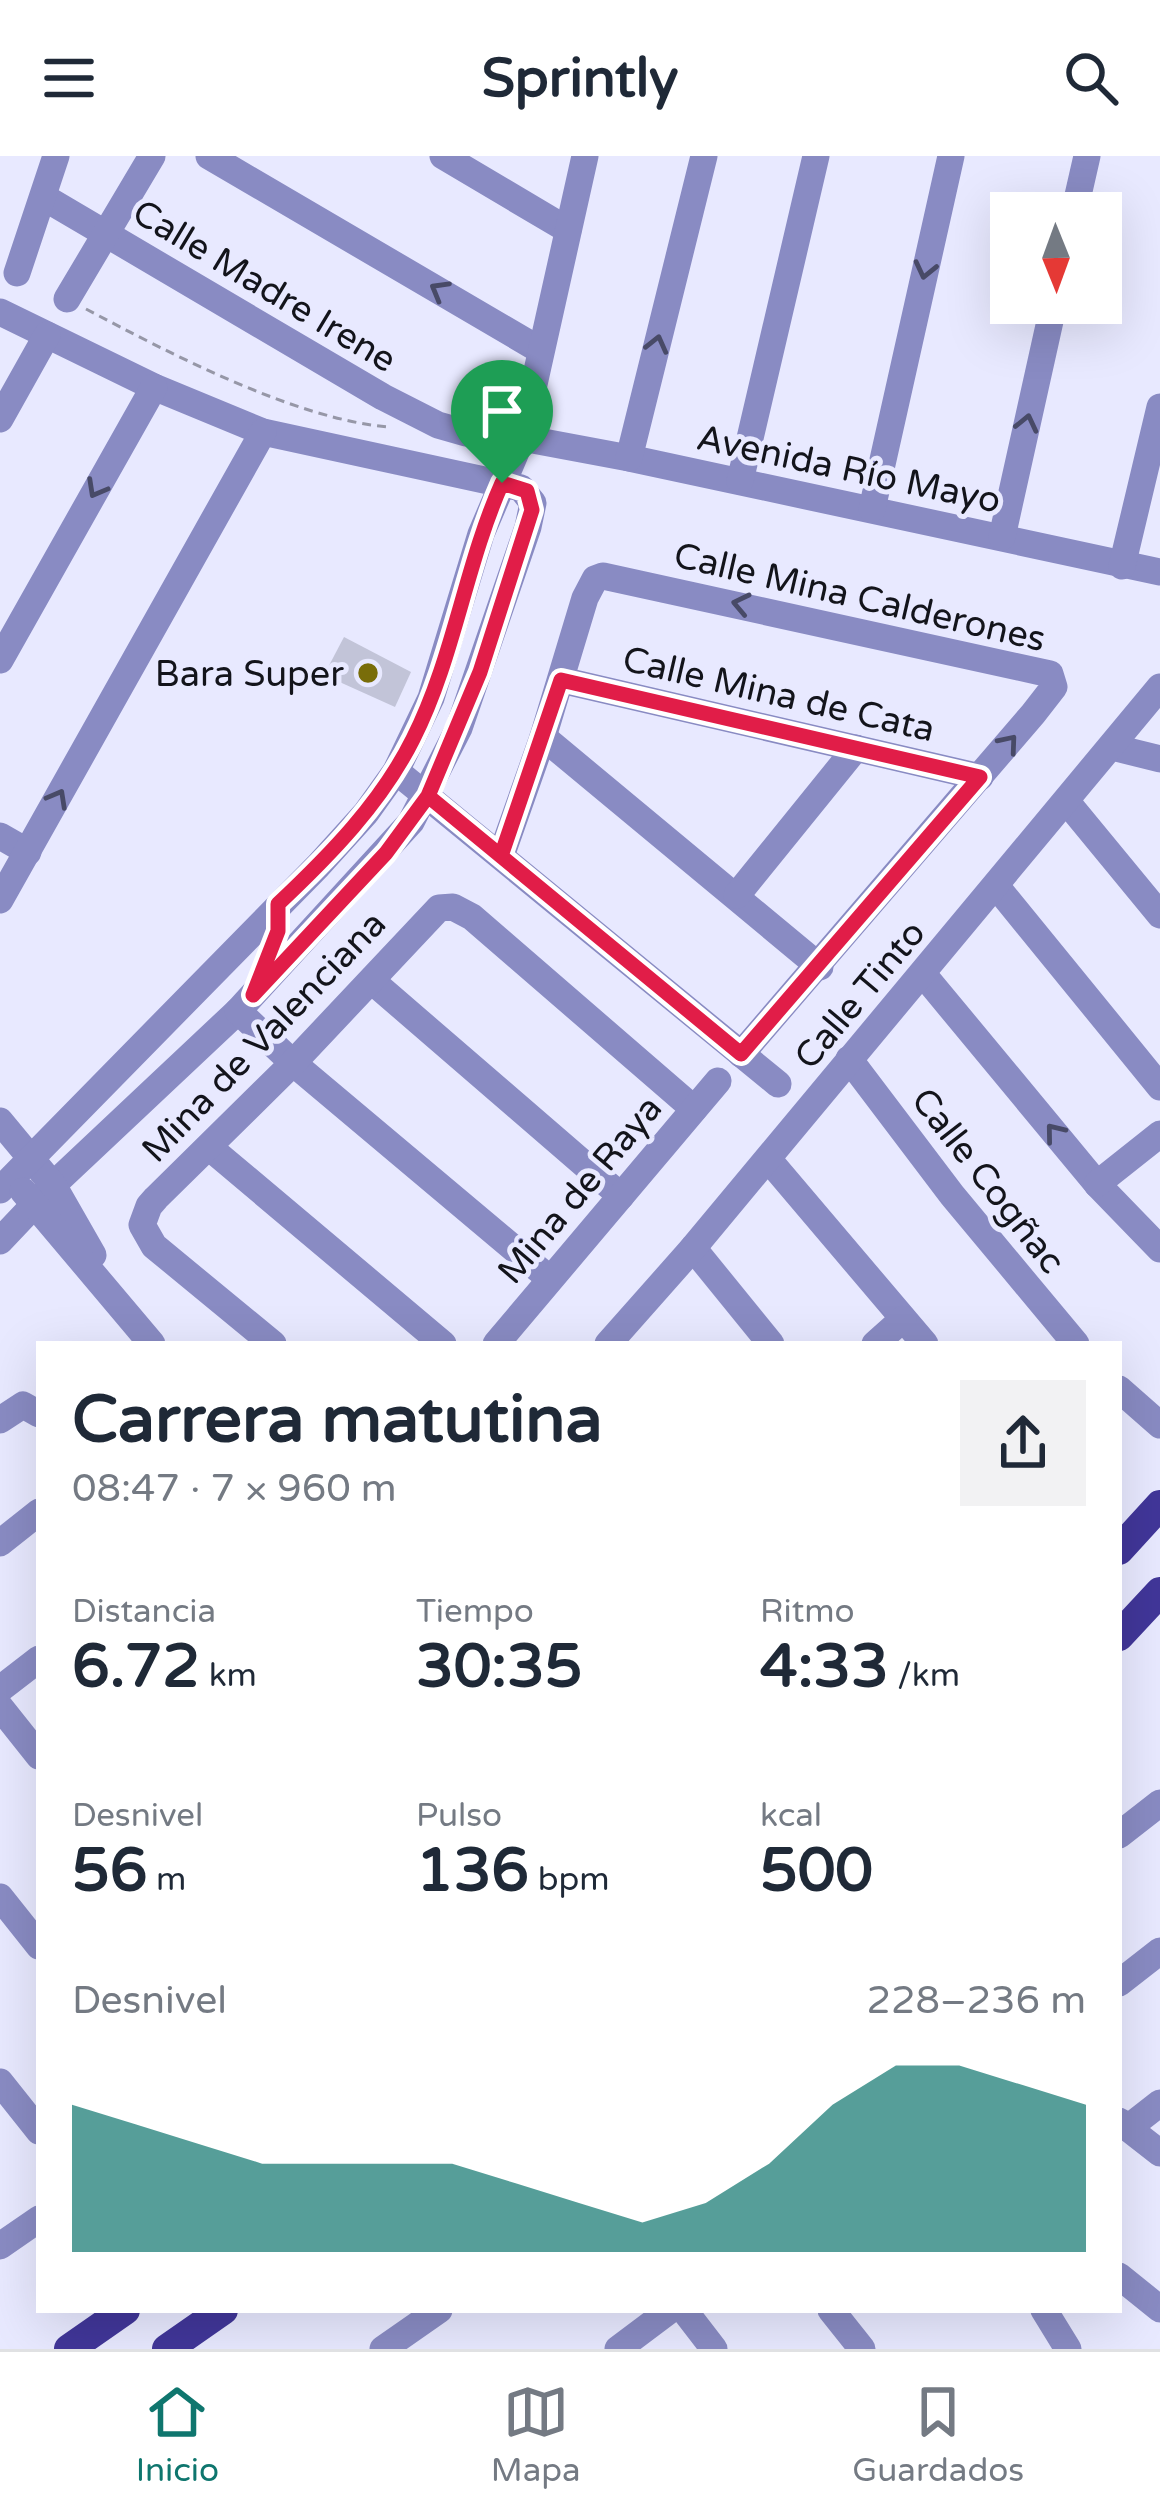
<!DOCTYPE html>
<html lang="es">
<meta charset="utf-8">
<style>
:root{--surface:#fff;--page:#f2f2f3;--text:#1f2937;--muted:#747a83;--line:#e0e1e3;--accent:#0f766e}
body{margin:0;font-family:"Varela Round",sans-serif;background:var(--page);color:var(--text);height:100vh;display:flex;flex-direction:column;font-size:45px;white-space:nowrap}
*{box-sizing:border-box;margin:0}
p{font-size:39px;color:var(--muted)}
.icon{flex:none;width:66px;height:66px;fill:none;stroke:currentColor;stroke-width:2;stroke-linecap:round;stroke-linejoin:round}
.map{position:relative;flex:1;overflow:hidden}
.sheet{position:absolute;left:36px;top:1185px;width:1086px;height:972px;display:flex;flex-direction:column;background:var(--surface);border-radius:0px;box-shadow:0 12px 48px #0002}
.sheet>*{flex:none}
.needle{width:78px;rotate:179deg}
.controls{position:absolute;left:990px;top:36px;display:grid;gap:24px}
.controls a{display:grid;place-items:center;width:132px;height:132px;border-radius:0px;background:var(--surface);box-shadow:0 12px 48px #0002;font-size:60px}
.pin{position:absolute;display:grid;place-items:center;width:102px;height:102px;color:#fff;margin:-123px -51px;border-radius:50% 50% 50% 0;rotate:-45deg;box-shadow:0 0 12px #0007}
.pin .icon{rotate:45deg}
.round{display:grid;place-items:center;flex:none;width:126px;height:126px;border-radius:0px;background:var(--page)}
.summary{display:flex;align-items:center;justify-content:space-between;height:204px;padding:0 36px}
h1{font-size:66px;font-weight:700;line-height:90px}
.stats{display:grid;grid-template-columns:repeat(3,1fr);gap:18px;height:204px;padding:12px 36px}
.stats div{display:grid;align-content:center}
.stats b{font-size:60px;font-weight:700}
.stats small{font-size:33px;font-weight:400}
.stats p{font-size:33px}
.chart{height:336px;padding:24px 36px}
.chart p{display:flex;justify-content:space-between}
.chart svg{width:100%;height:216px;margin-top:12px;fill:var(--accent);opacity:.7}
header{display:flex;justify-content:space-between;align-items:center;height:156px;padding:0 36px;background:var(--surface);font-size:54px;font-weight:700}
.tabs{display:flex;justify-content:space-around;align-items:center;height:168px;border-top:3px solid var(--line);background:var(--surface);font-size:33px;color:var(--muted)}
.tabs a{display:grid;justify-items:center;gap:6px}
.tabs .selected{color:var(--accent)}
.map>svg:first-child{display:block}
</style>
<header><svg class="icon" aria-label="menu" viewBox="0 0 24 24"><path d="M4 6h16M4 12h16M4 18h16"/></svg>Sprintly<svg class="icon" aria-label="search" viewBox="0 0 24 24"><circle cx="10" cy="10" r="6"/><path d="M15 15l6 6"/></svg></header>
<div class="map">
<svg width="1160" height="2193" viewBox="0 0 1160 2193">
<rect width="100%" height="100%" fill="#e8e9ff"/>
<path fill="#c2c4d8" d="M344 481 411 516 395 551 324 519Z"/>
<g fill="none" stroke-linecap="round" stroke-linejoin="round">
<path stroke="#9697a7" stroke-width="3" stroke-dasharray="9 6" stroke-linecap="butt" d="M86 153C169 197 295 263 388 271"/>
<g stroke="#898bc3" stroke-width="27">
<path d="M209 0 540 194"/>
<path d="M443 0 568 74"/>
<path d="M45 42 383 241 438 269 466 277 522 282 629 302 1160 416"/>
<path d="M1074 57 1087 0"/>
<path d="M17 117 56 0"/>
<path d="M67 143 152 0"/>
<path d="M0 156 154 231 263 276 521 332 533 347 528 371 459 572 411 666 238 855 53 1029 0 1085"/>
<path d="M0 263 47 179"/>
<path d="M629 302 704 0"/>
<path d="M740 325 816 0"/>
<path d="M872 353 951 0"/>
<path d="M1002 381 1054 147"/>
<path d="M1122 410 1160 251"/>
<path d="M0 504 154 231"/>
<path d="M561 524 980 621"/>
<path d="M543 581 820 811"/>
<path d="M1112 591 1160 603"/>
<path d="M396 615 778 928"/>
<path d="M1067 646 1160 759"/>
<path d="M0 680 28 696"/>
<path d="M501 700 543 581 585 442 595 423 603 420 1050 518 1054 531 1033 558 741 898"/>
<path d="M997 731 1160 931"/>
<path d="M737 739 856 592"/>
<path d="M0 744 263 276"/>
<path d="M923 818 1097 1028 1160 1093"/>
<path d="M372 825 621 1040"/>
<path d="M238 855 293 907 550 1123"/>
<path d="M849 903 952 1039 1076 1188"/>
<path d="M0 965 53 1029 93 1099"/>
<path d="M210 992 443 1188"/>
<path d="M768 1003 925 1188"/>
<path d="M1097 1028 1160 978"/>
<path d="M0 1034 318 710 366 657 396 615 431 542 481 378 522 282 585 0"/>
<path d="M23 1035 152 1188"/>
<path d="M693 1092 771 1188"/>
<path d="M273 1188 154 1090 142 1069 149 1050 156 1042 293 907 439 752 453 751 472 761 694 953"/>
<path d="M496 1188 718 925"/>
<path d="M608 1188 693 1092 1160 531"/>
<path d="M875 1188 903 1163"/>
<path d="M1119 1233 1160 1269"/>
<path d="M0 1264 23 1249 39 1258"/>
<path d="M0 1387 39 1356"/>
<path d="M0 1533 39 1503"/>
<path d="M0 1551 39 1600"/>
<path d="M1119 1679 1160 1647"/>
<path d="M0 1741 39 1790"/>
<path d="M1119 1827 1160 1795"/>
<path d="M0 1926 39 1975"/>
<path d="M1119 1965 1160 1997"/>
<path d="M1128 1972 1160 1947"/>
<path d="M0 2090 39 2063"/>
<path d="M1119 2120 1160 2153"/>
<path d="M684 2154 714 2193"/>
<path d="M831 2154 862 2193"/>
<path d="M1044 2154 1068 2193"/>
<path d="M383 2193 439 2154"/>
<path d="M618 2193 670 2154"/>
</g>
<g stroke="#413699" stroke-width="30">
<path d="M1119 1394 1160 1349"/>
<path d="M1119 1480 1160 1436"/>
<path d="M69 2193 125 2154"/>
<path d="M167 2193 223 2154"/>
</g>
</g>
<defs><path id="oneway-chevron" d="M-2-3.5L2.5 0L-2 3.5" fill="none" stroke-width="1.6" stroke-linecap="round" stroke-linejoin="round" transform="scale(3)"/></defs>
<g stroke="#484a67">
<use href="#oneway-chevron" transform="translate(925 114) rotate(103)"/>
<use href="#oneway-chevron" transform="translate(439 134) rotate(-150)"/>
<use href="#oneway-chevron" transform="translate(657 188) rotate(-76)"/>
<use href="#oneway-chevron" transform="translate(1027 267) rotate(-77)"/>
<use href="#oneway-chevron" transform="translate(96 333) rotate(119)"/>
<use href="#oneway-chevron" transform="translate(741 448) rotate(-168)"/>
<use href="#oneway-chevron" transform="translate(1009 587) rotate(-50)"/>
<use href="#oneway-chevron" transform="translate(58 642) rotate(-61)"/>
<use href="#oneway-chevron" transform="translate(1054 976) rotate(-129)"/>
</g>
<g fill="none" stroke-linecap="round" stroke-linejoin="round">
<defs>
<path id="route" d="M502 327C465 410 454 502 413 583 381 647 330 699 278 748V775L253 839 386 697 428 640 501 700 561 524 980 621 741 898 428 640 480 516 532 354 527 335 502 327"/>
</defs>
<use href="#route" stroke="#fff" stroke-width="24"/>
<use href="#route" stroke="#e11d48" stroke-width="15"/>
</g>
<circle fill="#796d0a" stroke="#e8e9ff" stroke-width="4.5" cx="368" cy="517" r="12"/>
<g text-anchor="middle" stroke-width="10" stroke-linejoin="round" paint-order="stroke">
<g font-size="36" fill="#13141b" stroke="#e8e9ff">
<text transform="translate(265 129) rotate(31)" y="13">Calle Madre Irene</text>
<text transform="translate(849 312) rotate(12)" y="13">Avenida Río Mayo</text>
<text transform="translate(860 440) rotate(13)" y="13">Calle Mina Calderones</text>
<text transform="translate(779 537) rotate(13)" y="13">Calle Mina de Cata</text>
<text transform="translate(859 838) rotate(-50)" y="13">Calle Tinto</text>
<text transform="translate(263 880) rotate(-46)" y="13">Mina de Valenciana</text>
<text transform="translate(989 1024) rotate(52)" y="13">Calle Cogñac</text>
<text transform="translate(579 1033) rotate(-50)" y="13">Mina de Raya</text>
</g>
<g font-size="36" fill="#13141b" stroke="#e8e9ff" text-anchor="end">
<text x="344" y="530">Bara Super</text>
</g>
</g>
</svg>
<div class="controls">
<a><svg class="needle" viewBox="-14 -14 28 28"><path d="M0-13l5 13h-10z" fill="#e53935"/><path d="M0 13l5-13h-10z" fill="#747a83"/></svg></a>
</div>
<div class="pin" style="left:502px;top:327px;background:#1e9e55"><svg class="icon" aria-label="arrive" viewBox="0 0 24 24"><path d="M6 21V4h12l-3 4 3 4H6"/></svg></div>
<section class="sheet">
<div class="summary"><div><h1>Carrera matutina</h1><p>08:47 · 7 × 960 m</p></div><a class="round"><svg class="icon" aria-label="share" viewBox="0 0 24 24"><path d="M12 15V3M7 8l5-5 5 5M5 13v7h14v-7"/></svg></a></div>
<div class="stats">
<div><p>Distancia</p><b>6.72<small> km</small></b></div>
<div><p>Tiempo</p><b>30:35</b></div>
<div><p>Ritmo</p><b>4:33<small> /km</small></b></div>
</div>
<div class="stats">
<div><p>Desnivel</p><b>56<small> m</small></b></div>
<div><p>Pulso</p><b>136<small> bpm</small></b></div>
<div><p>kcal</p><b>500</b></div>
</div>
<div class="chart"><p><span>Desnivel</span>228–236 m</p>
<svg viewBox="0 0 160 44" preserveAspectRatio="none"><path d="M0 44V14L10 18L20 22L30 26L40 26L50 26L60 26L70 30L80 34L90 38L100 34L110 26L120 14L130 6L140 6L150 10L160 14V44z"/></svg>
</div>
</section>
</div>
<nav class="tabs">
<a class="selected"><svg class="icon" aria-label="home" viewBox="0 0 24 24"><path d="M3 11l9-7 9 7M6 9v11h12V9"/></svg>Inicio</a>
<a><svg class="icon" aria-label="map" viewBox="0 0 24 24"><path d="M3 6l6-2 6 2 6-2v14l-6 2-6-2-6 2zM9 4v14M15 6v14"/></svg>Mapa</a>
<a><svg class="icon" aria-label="saved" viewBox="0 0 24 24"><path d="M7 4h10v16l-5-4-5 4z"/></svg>Guardados</a>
</nav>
